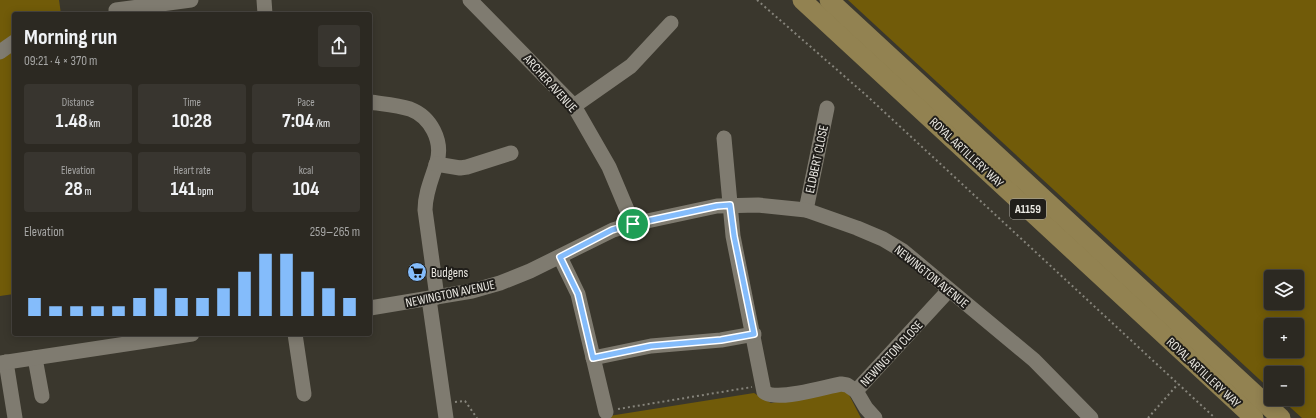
<!DOCTYPE html>
<meta charset="utf-8">
<style>
:root{--surface:#2c2922;--page:#38352f;--text:#f1f3f6;--muted:#a6a6a5;--line:#484540;--accent:#84bcfb}
body{margin:0;font-family:"Sofia Sans Condensed",sans-serif;background:var(--page);color:var(--text);height:100vh;display:flex;flex-direction:column;font-size:15px;white-space:nowrap}
*{box-sizing:border-box;margin:0}
p{font-size:13px;color:var(--muted)}
.icon{flex:none;width:22px;height:22px;fill:none;stroke:currentColor;stroke-width:2;stroke-linecap:round;stroke-linejoin:round}
.map{position:relative;flex:1;overflow:hidden}
.panel{position:absolute;left:12px;top:12px;width:360px;height:324px;display:flex;flex-direction:column;background:var(--surface);border-radius:4px;box-shadow:0 2px 10px #0003,0 0 0 1px var(--line)}
.panel>*{flex:none}
.buttons{position:absolute;left:1264px;top:270px;display:grid;gap:8px}
.buttons a{display:grid;place-items:center;width:40px;height:40px;border-radius:4px;background:var(--surface);box-shadow:0 2px 10px #0003,0 0 0 1px var(--line);font-size:20px}
.pin{position:absolute;display:grid;place-items:center;width:34px;height:34px;color:#fff;margin:-17px;border:2px solid #fff;border-radius:50%;box-shadow:0 1px 4px #0007}
.round{display:grid;place-items:center;flex:none;width:42px;height:42px;border-radius:4px;background:var(--page)}
.summary{display:flex;align-items:center;justify-content:space-between;height:68px;padding:0 12px}
h1{font-size:22px;font-weight:700;line-height:30px}
.stats{display:grid;grid-template-columns:repeat(3,1fr);gap:6px;height:68px;padding:4px 12px}
.stats div{display:grid;align-content:center;border-radius:4px;background:var(--page);text-align:center}
.stats b{font-size:20px;font-weight:700}
.stats small{font-size:11px;font-weight:400}
.stats p{font-size:11px}
.chart{height:112px;padding:8px 12px}
.chart p{display:flex;justify-content:space-between}
.chart svg{width:100%;height:72px;margin-top:4px;stroke:var(--accent);stroke-width:6}
.map>svg:first-child{display:block}
</style>
<div class="map">
<svg width="1316" height="418" viewBox="0 0 1316 418">
<rect width="100%" height="100%" fill="#3a372d"/>
<g fill="#715b09" fill-rule="evenodd">
<path d="M0 0H59L61 14H14V294L0 296Z"/>
<path d="M848 0H1316V418H1302L1281 399H1297V373H1271V390ZM1271 277H1297V303H1271ZM1271 325H1297V351H1271Z"/>
<path d="M846 389 861 418H606L609 416 754 393 771 403Z"/>
</g>
<g fill="none" stroke-linecap="round" stroke-linejoin="round">
<g stroke="#86847b" stroke-width="2" stroke-dasharray="2 3" stroke-linecap="butt">
<path d="M757 0 867 96 1215 418"/>
<path d="M455 402 465 401 477 418"/>
<path d="M618 409 752 387"/>
<path d="M1148 418 1178 384"/>
</g>
<g stroke="#7f7b70" stroke-width="15">
<path d="M264 0 265 14"/>
<path d="M470 0 574 106 609 167 633 224"/>
<path d="M116 10 191 0"/>
<path d="M0 52 14 42"/>
<path d="M370 102C383 104 397 105 410 109 431 117 443 141 437 162 432 178 425 193 425 210L437 297"/>
<path d="M574 106 631 66 671 23"/>
<path d="M724 138 733 236 764 392C778 402 824 387 841 384L847 385 856 391"/>
<path d="M436 164 460 168 467 167 511 153"/>
<path d="M806 210 827 108"/>
<path d="M560 257 578 294 606 412"/>
<path d="M429 299 446 418"/>
<path d="M370 308 472 291 500 283 530 271 613 230 633 224 717 206 758 205 806 210 857 228 883 239 903 251 1034 360 1091 418"/>
<path d="M295 334 304 394"/>
<path d="M35 358 42 396"/>
<path d="M593 358 651 346 721 340 754 334"/>
<path d="M6 362 15 418"/>
<path d="M0 363 192 334"/>
<path d="M875 418 866 408 856 391 949 290"/>
</g>
<g stroke="#928251" stroke-width="19">
<path d="M802 0 1254 418"/>
<path d="M829 0 1281 418"/>
</g>
</g>
<g fill="none" stroke-linecap="round" stroke-linejoin="round">
<defs>
<path id="route" d="M730 205 734 236 754 334 721 340 651 346 593 358 578 294 560 257 612 230 633 224 717 206Z"/>
</defs>
<use href="#route" stroke="#fff" stroke-width="8"/>
<use href="#route" stroke="#84bcfb" stroke-width="5"/>
</g>
<defs>
<symbol id="supermarket-disc" viewBox="-11 -11 22 22"><circle r="9.5" fill="#84bcfb" stroke="#201e1a"/><path d="M-6-5.5h2.5l.6 2H6L4.5 2H-2.5L-4.4-4H-6ZM-1.5 3.2a1.3 1.3 0 1 0 .1 0ZM3 3.2a1.3 1.3 0 1 0 .1 0Z" fill="#111"/></symbol>
</defs>
<g fill-rule="evenodd">
<use href="#supermarket-disc" x="406" y="261" width="22" height="22"/>
</g>
<g text-anchor="middle" stroke-width="4" stroke-linejoin="round" paint-order="stroke">
<rect fill="#201e1a" stroke="#adaba5" stroke-width="1" x="1010" y="199" width="36" height="20" rx="3"/>
<g font-size="12" font-weight="bold" fill="#e9e7e1">
<text x="1028" y="213">A1159</text>
</g>
<g font-size="13" fill="#e9e7e1" stroke="#201e1a">
<text transform="translate(551 83) rotate(48)" y="5">ARCHER AVENUE</text>
<text transform="translate(967 152) rotate(43)" y="5">ROYAL ARTILLERY WAY</text>
<text transform="translate(816 159) rotate(-78)" y="5">ELDBERT CLOSE</text>
<text transform="translate(932 276) rotate(39)" y="5">NEWINGTON AVENUE</text>
<text transform="translate(450 293) rotate(-12)" y="5">NEWINGTON AVENUE</text>
<text transform="translate(891 353) rotate(-47)" y="5">NEWINGTON CLOSE</text>
<text transform="translate(1204 372) rotate(43)" y="5">ROYAL ARTILLERY WAY</text>
</g>
<g font-size="13" fill="#e9e7e1" stroke="#201e1a" text-anchor="start">
<text x="431" y="277">Budgens</text>
</g>
</g>
</svg>
<div class="buttons">
<a><svg class="icon" aria-label="layers" viewBox="0 0 24 24"><path d="M12 4l9 5-9 5-9-5zM3 14l9 5 9-5"/></svg></a>
<a>+</a>
<a>−</a>
</div>
<div class="pin" style="left:633px;top:224px;background:#1e9e55"><svg class="icon" aria-label="arrive" viewBox="0 0 24 24"><path d="M6 21V4h12l-3 4 3 4H6"/></svg></div>
<section class="panel">
<div class="summary"><div><h1>Morning run</h1><p>09:21 · 4 × 370 m</p></div><a class="round"><svg class="icon" aria-label="share" viewBox="0 0 24 24"><path d="M12 15V3M7 8l5-5 5 5M5 13v7h14v-7"/></svg></a></div>
<div class="stats">
<div><p>Distance</p><b>1.48<small> km</small></b></div>
<div><p>Time</p><b>10:28</b></div>
<div><p>Pace</p><b>7:04<small> /km</small></b></div>
</div>
<div class="stats">
<div><p>Elevation</p><b>28<small> m</small></b></div>
<div><p>Heart rate</p><b>141<small> bpm</small></b></div>
<div><p>kcal</p><b>104</b></div>
</div>
<div class="chart"><p><span>Elevation</span>259–265 m</p>
<svg viewBox="0 0 160 44" preserveAspectRatio="none"><path d="M5 44V33M15 44V38M25 44V38M35 44V38M45 44V38M55 44V33M65 44V27M75 44V33M85 44V33M95 44V27M105 44V17M115 44V6M125 44V6M135 44V17M145 44V27M155 44V33"/></svg>
</div>
</section>
</div>
